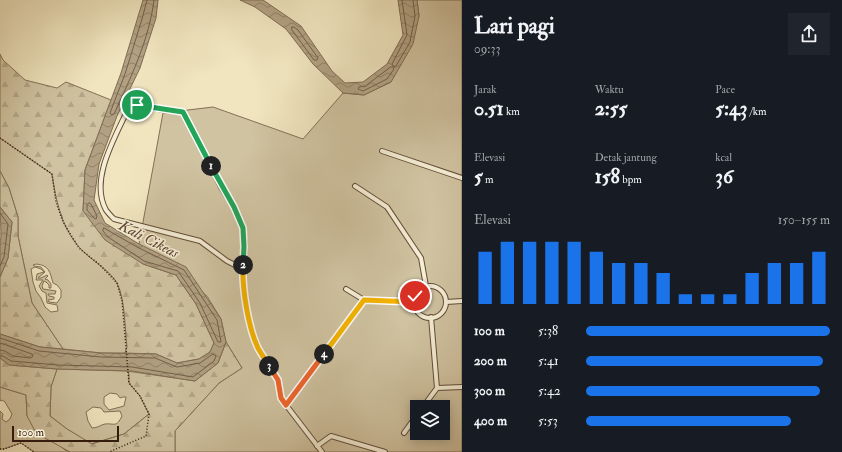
<!DOCTYPE html>
<html lang="id">
<meta charset="utf-8">
<style>
:root{--surface:#171b24;--page:#20242c;--text:#f1f3f6;--muted:#9ea1a6;--accent:#1a73e8}
body{margin:0;font-family:"IM FELL Double Pica",serif;background:var(--page);color:var(--text);height:100vh;display:flex;flex-direction:column;font-size:15px;white-space:nowrap}
*{box-sizing:border-box;margin:0}
p{font-size:13px;color:var(--muted)}
.icon{flex:none;width:22px;height:22px;fill:none;stroke:currentColor;stroke-width:2;stroke-linecap:round;stroke-linejoin:round}
.map{position:relative;flex:1;overflow:hidden}
.details{display:flex;flex-direction:column;background:var(--surface);width:380px}
.details>*{flex:none}
.tools{position:absolute;left:410px;top:400px;display:grid;gap:8px}
.tools a{display:grid;place-items:center;width:40px;height:40px;border-radius:0px;background:var(--surface);box-shadow:0 2px 10px #0003;font-size:20px}
.scale{position:absolute;left:12px;bottom:10px;width:107px;box-sizing:border-box;padding-left:4px;border:2px solid #361c0d;border-top:0;font-size:11px;line-height:14px;white-space:nowrap;color:#361c0d;-webkit-text-stroke:3px #f5eed5;paint-order:stroke}
.pin{position:absolute;display:grid;place-items:center;width:34px;height:34px;color:#fff;margin:-17px;border:2px solid #fff;border-radius:50%;box-shadow:0 1px 4px #0007}
.km{position:absolute;width:20px;height:20px;margin:-10px;border-radius:50%;background:#222;color:#fff;font-size:11px;line-height:20px;text-align:center}
.round{display:grid;place-items:center;flex:none;width:42px;height:42px;border-radius:0px;background:var(--page)}
.summary{display:flex;align-items:center;justify-content:space-between;height:68px;padding:0 12px}
h1{font-size:22px;font-weight:700;line-height:30px}
.stats{display:grid;grid-template-columns:repeat(3,1fr);gap:6px;height:68px;padding:4px 12px}
.stats div{display:grid;align-content:center}
.stats b{font-size:20px;font-weight:700}
.stats small{font-size:11px;font-weight:400}
.stats p{font-size:11px}
.chart{height:112px;padding:8px 12px}
.chart p{display:flex;justify-content:space-between}
.chart svg{width:100%;height:72px;margin-top:4px;stroke:var(--accent);stroke-width:6}
ul{padding:0 12px;list-style:none;font-size:13px}
li{display:grid;grid-template-columns:64px 48px 1fr;align-items:center;height:30px}
li i{height:10px;border-radius:5px;background:var(--accent)}
main{display:flex;flex:1;min-height:0}
.map>svg:first-child{display:block}
</style>
<main>
<div class="map">
<svg width="462" height="452" viewBox="0 0 462 452">
<defs>
<pattern id="forest-firs" width="22" height="20" patternUnits="userSpaceOnUse"><rect width="22" height="20" fill="#d0c3a1"/><path d="M5 1l3.5 6h-7zM16 11l3.5 6h-7z" fill="#b3a789"/></pattern>
<pattern id="water-waves" width="16" height="10" patternUnits="userSpaceOnUse"><rect width="16" height="10" fill="#b1a182"/><path d="M0 5q4-4 8 0t8 0" fill="none" stroke="#918269"/></pattern>
</defs>
<rect width="100%" height="100%" fill="#f0e5bf"/>
<filter id="stains"><feTurbulence type="fractalNoise" baseFrequency=".005" numOctaves="4"/><feColorMatrix values="0 0 0 0 .2 0 0 0 0 .09 0 0 0 0 .02 0 0 0 .5 -.17"/></filter>
<radialGradient id="worn" r=".72"><stop offset=".6" stop-color="#630" stop-opacity="0"/><stop offset="1" stop-color="#630" stop-opacity=".3"/></radialGradient>
<g fill="#d0c3a1" stroke="#837057" fill-rule="evenodd">
<path d="M417 0H462V452H175V431L219 383 242 368 226 342 221 319 207 296 139 244 163 113 213 107 303 139 343 93 364 95 391 82 419 16ZM417 407H443V433H417Z"/>
<path d="M0 138 52 174C56 200 61 226 79 247 89 259 110 270 117 283 125 298 125 329 127 347L125 353H101L63 349 32 303 18 236V217L9 188 0 171ZM36 264C49 265 50 272 53 283L57 285 61 290V297L57 303 49 302 48 300 54 299V297L49 296 48 294H55L56 291 43 289 42 286 44 281 46 282 49 285V288H51V284L48 280 45 279 48 276 47 275 41 278H38L45 272 41 267 34 266 33 265ZM35 267 41 269 44 272 37 274 36 280H43L39 286 42 291 46 293 47 303 57 305 58 311 51 312 45 307 41 298 36 291 33 282 31 269Z"/>
<path d="M57 369 127 371 129 374V383L140 396 149 414 124 434 91 444 67 429 50 416 51 387ZM110 393 117 394 120 398 123 397H126L124 406 109 410 104 404V397ZM93 407 101 408 104 412 120 411 122 416C116 428 115 423 105 424 100 425 98 428 92 428L88 421 86 412Z"/>
<path d="M0 387 26 395 27 416 65 450 70 452H34L21 443 4 449H0V411L3 414 2 419 6 422 10 419 12 414 5 402 2 400 0 401Z"/>
</g>
<g fill="url(#forest-firs)" stroke="#837057">
<path d="M0 54 3 60 25 80 57 88 66 82 111 100 85 170 83 211 143 264 176 275 196 304 214 343 210 352 199 359 177 363 156 354 125 353 127 347C125 329 125 298 117 283 110 270 89 259 79 247 61 226 56 200 52 174L0 138Z"/>
<path d="M0 171 9 188 18 217V236L32 303 63 349 40 347 0 334V277L8 258 12 222 0 207Z"/>
<path d="M226 342 242 368 219 383 175 431V452H70L36 433 27 416 26 395 0 387V358L9 365 57 369 51 387 50 416 67 429 92 444 124 434 149 414 140 396 129 383V374L127 371 195 381 218 363Z"/>
</g>
<g fill="url(#water-waves)" stroke="#806c53">
<path d="M143 0H158L156 18 140 68 117 116 99 164 94 200 105 223 139 244 186 267 221 319 226 342 218 363 195 381 132 371 57 369 9 365 0 358V334L40 347 101 353 156 354 177 363 199 359 210 352 214 343 196 304 176 275 143 264 105 240 83 211 85 170 121 73Z"/>
<path d="M240 0H263L301 26 332 71 345 83 363 82 387 64 403 35 398 0H417L419 16 413 44 391 82 364 95 343 93 313 64 286 29 255 7Z"/>
<path d="M0 207 12 222 8 258 0 277V243C2 239 0 214 0 207Z"/>
</g>
<g fill="none" stroke-linecap="round" stroke-linejoin="round">
<g stroke="#745e48" stroke-width="1">
<path d="M147 0 142 19 125 74 110 113 112 115 114 114C131 77 149 40 154 0"/>
<path d="M402 0 407 35 392 64 394 67 396 66 410 42 415 16 413 0"/>
<path d="M292 27H294L298 30 318 58 317 60H314L292 30Z"/>
<path d="M391 67H393L394 69 387 79 363 91 358 89 359 87 365 86Z"/>
<path d="M89 203 91 204 97 216 96 219 94 218 87 210V205Z"/>
<path d="M0 213 8 224 4 257 0 266"/>
<path d="M104 228 137 247 184 270 217 320 221 342H218L200 303 178 271 144 261 108 237 103 231Z"/>
<path d="M0 338 39 351 101 357 155 358 177 367 200 363 213 354 216 356 214 361 193 377 132 367 58 365 11 361 3 356H0"/>
<path d="M0 343 32 354 33 356 31 358 13 356 5 351 0 350"/>
</g>
<defs>
<g id="service">
<path d="M382 151 462 178"/>
<path d="M355 186 387 207 421 258 426 286"/>
<path d="M243 269 227 261 200 241 114 219C111 216 108 213 106 210 89 179 116 136 129 107L137 105 163 110 183 112 221 187 234 207 243 228 245 247 243 269 244 291 250 327 258 348 278 380 281 398 286 405 322 452"/>
<circle cx="430" cy="302" r="16"/>
<path d="M346 289 364 300 414 302"/>
<path d="M446 302 462 301"/>
<path d="M437 388 462 387"/>
<path d="M286 405 364 300"/>
<path d="M423 407 437 388 431 317"/>
<path d="M404 433 417 415"/>
<path d="M317 446 331 436 385 452"/>
</g>
</defs>
<use href="#service" stroke="#644e3a" stroke-width="6"/>
<g stroke="#361c0d" stroke-width="1.5" stroke-dasharray="1 2" stroke-linecap="butt">
<path d="M0 138 52 174 56 202 63 222 79 248 100 265 117 283 122 301 129 383 140 396 149 414 146 436 109 452"/>
<path d="M0 449H4L21 443 34 452"/>
</g>
<use href="#service" stroke="#f5eed5" stroke-width="4"/>
</g>
<g fill="none" stroke-linecap="round" stroke-linejoin="round">
<defs>
<path id="split-1" d="M137 105 183 112 211 166"/>
<path id="split-2" d="M211 166 234 207 243 228 244 247 243 265"/>
<path id="split-3" d="M243 265C242 288 248 327 258 348 261 354 266 360 269 366"/>
<path id="split-4" d="M269 366 278 380 281 398 286 405 324 354"/>
<path id="split-5" d="M324 354 364 300 414 302 415 296"/>
</defs>
<use href="#split-1" stroke="#fff" stroke-width="8"/>
<use href="#split-2" stroke="#fff" stroke-width="8"/>
<use href="#split-3" stroke="#fff" stroke-width="8"/>
<use href="#split-4" stroke="#fff" stroke-width="8"/>
<use href="#split-5" stroke="#fff" stroke-width="8"/>
<use href="#split-1" stroke="#22a559" stroke-width="5"/>
<use href="#split-2" stroke="#22a559" stroke-width="5"/>
<use href="#split-3" stroke="#f5b400" stroke-width="5"/>
<use href="#split-4" stroke="#f0652b" stroke-width="5"/>
<use href="#split-5" stroke="#f5b400" stroke-width="5"/>
</g>
<g text-anchor="middle" stroke-width="3" stroke-linejoin="round" paint-order="stroke">
<g font-size="15" font-style="italic" fill="#614b36" stroke="#f5eed5">
<text transform="translate(149 239) rotate(27)" y="5">Kali Cikeas</text>
</g>
</g>
<rect width="100%" height="100%" filter="url(#stains)"/>
<rect width="100%" height="100%" fill="url(#worn)"/>
</svg>
<div class="tools">
<a><svg class="icon" aria-label="layers" viewBox="0 0 24 24"><path d="M12 4l9 5-9 5-9-5zM3 14l9 5 9-5"/></svg></a>
</div>
<div class="scale">100 m</div>
<div class="pin" style="left:137px;top:105px;background:#1e9e55"><svg class="icon" aria-label="arrive" viewBox="0 0 24 24"><path d="M6 21V4h12l-3 4 3 4H6"/></svg></div>
<div class="pin" style="left:415px;top:296px;background:#d93025"><svg class="icon" aria-label="check" viewBox="0 0 24 24"><path d="M5 12l5 5 9-10"/></svg></div>
<b class="km" style="left:211px;top:166px">1</b>
<b class="km" style="left:243px;top:265px">2</b>
<b class="km" style="left:269px;top:366px">3</b>
<b class="km" style="left:324px;top:354px">4</b>
</div>
<section class="details">
<div class="summary"><div><h1>Lari pagi</h1><p>09:33</p></div><a class="round"><svg class="icon" aria-label="share" viewBox="0 0 24 24"><path d="M12 15V3M7 8l5-5 5 5M5 13v7h14v-7"/></svg></a></div>
<div class="stats">
<div><p>Jarak</p><b>0.51<small> km</small></b></div>
<div><p>Waktu</p><b>2:55</b></div>
<div><p>Pace</p><b>5:43<small> /km</small></b></div>
</div>
<div class="stats">
<div><p>Elevasi</p><b>5<small> m</small></b></div>
<div><p>Detak jantung</p><b>158<small> bpm</small></b></div>
<div><p>kcal</p><b>36</b></div>
</div>
<div class="chart"><p><span>Elevasi</span>150–155 m</p>
<svg viewBox="0 0 160 44" preserveAspectRatio="none"><path d="M5 44V12M15 44V6M25 44V6M35 44V6M45 44V6M55 44V12M65 44V19M75 44V19M85 44V25M95 44V38M105 44V38M115 44V38M125 44V25M135 44V19M145 44V19M155 44V12"/></svg>
</div>
<ul>
<li><b>100 m</b>5:38<i style="width:100%"></i></li>
<li><b>200 m</b>5:41<i style="width:97%"></i></li>
<li><b>300 m</b>5:42<i style="width:96%"></i></li>
<li><b>400 m</b>5:53<i style="width:84%"></i></li>
</ul>
</section>
</main>
